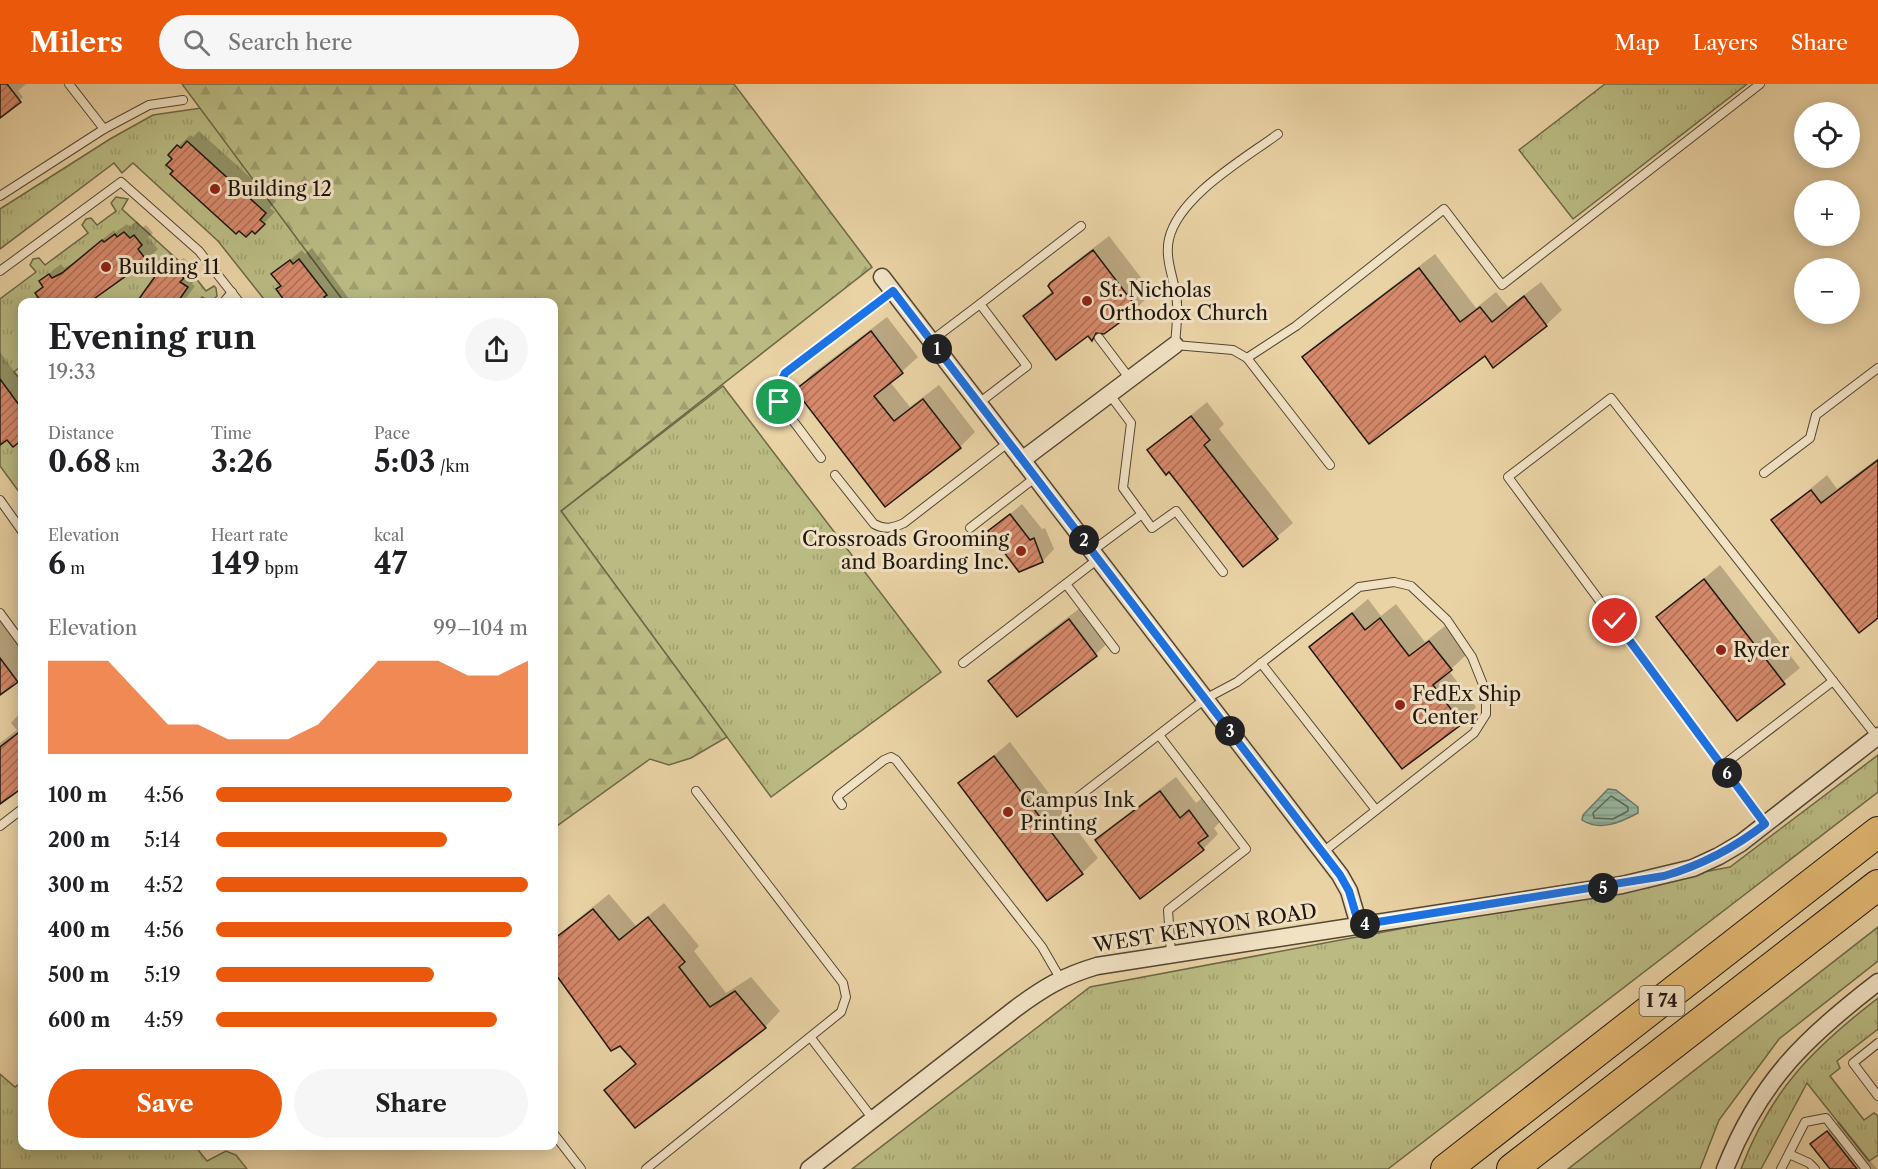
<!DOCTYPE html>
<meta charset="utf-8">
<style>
:root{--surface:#fff;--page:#f6f6f6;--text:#202124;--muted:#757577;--accent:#ea580c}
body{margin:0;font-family:"Libre Caslon Text",serif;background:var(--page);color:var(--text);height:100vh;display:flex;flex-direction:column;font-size:22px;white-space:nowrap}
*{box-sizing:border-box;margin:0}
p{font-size:20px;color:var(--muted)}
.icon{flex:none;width:33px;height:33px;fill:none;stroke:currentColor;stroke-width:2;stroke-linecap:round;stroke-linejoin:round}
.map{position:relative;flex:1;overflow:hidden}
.panel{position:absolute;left:18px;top:214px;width:540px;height:852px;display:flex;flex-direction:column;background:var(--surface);border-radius:12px;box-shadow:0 3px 15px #0003}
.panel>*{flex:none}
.fabs{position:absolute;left:1794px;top:18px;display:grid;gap:12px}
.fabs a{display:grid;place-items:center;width:66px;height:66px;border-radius:50%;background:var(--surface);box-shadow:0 3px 15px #0003;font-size:30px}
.pin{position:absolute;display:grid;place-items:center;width:51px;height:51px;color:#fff;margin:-26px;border:3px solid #fff;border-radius:50%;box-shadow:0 2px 6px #0007}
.km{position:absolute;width:30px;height:30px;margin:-15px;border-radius:50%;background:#222;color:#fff;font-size:16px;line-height:30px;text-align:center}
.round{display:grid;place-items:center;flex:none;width:63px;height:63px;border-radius:32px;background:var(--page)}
.summary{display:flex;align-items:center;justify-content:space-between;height:102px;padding:0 30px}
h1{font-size:33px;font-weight:700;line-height:45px}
.stats{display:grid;grid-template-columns:repeat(3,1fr);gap:9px;height:102px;padding:6px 30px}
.stats div{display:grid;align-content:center}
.stats b{font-size:30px;font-weight:700}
.stats small{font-size:16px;font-weight:400}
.stats p{font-size:16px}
.chart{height:168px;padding:12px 30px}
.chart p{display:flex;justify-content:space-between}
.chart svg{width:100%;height:108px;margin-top:6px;fill:var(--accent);opacity:.7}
.button{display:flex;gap:12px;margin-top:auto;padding:12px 30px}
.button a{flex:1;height:69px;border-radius:36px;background:var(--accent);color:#fff;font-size:24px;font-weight:700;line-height:69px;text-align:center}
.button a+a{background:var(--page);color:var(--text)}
ul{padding:0 30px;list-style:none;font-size:20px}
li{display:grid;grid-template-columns:96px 72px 1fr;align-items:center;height:45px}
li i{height:15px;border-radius:8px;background:var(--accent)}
header{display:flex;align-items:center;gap:36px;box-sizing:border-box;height:84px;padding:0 30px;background:var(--accent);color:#fff}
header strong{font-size:28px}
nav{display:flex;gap:33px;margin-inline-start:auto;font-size:21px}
.search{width:420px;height:54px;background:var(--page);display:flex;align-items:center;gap:15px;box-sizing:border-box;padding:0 21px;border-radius:33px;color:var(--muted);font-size:22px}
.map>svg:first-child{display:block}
</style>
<header>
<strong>Milers</strong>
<div class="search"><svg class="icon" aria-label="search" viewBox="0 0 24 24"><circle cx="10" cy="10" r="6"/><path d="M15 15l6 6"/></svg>Search here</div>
<nav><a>Map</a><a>Layers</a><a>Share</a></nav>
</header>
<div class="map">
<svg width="1878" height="1085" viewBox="0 0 1878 1085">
<defs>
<pattern id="grass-tufts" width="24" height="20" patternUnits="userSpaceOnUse" patternTransform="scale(1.5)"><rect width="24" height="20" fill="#babb83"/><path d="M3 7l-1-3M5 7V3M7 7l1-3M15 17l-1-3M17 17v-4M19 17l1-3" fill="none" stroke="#9fa070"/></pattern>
<pattern id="forest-firs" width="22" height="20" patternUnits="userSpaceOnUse" patternTransform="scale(1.5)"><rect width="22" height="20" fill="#babb83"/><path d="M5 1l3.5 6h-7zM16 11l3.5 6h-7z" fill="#9fa070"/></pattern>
<pattern id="water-rules" width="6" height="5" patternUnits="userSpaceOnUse" patternTransform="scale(1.5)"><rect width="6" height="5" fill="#98b8a3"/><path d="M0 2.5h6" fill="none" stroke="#839d8b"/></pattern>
<pattern id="building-hatch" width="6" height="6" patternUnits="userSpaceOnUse" patternTransform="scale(1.5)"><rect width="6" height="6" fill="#d6896b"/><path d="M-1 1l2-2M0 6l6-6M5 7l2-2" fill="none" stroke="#ad6f56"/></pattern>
</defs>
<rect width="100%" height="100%" fill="#e9d2a4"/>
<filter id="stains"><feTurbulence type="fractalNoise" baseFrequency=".00333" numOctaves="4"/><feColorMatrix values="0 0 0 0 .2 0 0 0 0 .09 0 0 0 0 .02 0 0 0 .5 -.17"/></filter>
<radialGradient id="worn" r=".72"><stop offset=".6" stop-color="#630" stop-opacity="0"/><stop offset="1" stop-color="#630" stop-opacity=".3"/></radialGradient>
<g fill="url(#grass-tufts)" stroke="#6c6948" stroke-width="1.5">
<path d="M1605 0H1747L1573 135 1519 66Z"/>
<path d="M201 24 345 219H267L218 157 133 79 122 89 114 79 0 165V125L110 55 153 31Z"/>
<path d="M116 113 128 115 122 125 191 188 206 207 214 202 216 204 217 212 211 218 202 213 198 219H22V281L14 288 22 297V412L0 382V215L36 188 30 181 33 175 39 174 45 181 88 149 82 141 86 135 91 134 97 141 116 127 111 119Z"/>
<path d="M723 302 941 588 771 713 561 427Z"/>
<path d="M1878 671V708L1388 1085H852L1090 903 1730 783Z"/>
<path d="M1878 843V877L1779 955 1719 1036 1700 1085H1568Z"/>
<path d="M1878 914V945L1837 977 1840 984 1830 992 1864 1036 1874 1029 1878 1032V1071L1869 1077 1807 999 1761 1085H1741C1771 1006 1812 965 1878 914Z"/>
<path d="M0 990 15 1003 22 998V1062H195L207 1077 226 1067 236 1071 247 1085H0Z"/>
</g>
<path fill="url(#forest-firs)" stroke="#6c6948" stroke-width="1.5" d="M182 0H734L872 183 561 427 727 653 691 674 669 681 650 675 554 744V219H345Z"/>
<path fill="url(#water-rules)" stroke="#687867" stroke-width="1.5" d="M1608 705 1616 706 1638 723V729C1621 738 1600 748 1582 736L1583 731Z"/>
<g fill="#0003">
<path d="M0 0H26L18 7 23 13 0 32Z"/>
<path d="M199 47 276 117 270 124 275 128 255 148 175 87 174 74 170 71 190 51 193 53Z"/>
<path d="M137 137 142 144 146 141 153 149 148 153 158 165 146 176 89 219H32L44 202 41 197 53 186 61 180 64 184 75 178 114 146 116 148 127 140 129 143Z"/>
<path d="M1109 152 1152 208 1137 224 1092 254 1088 249 1025 232 1053 206 1051 200 1067 184Z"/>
<path d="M312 164 352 219H288L282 201 273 190 302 166 305 170Z"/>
<path d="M1435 170 1476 224 1496 208 1508 223 1541 198 1562 226 1546 241 1485 270 1304 273 1320 258Z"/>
<path d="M173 174 179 178 183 174 194 182 191 186 198 191 192 200 195 202 182 219H138Z"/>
<path d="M887 233 918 273 890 298 910 323 939 301 975 348 960 363 797 306 812 290Z"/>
<path d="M0 268 22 298V359L20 356 0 350Z"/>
<path d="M1207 318 1224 340 1219 345 1293 439 1244 481 1169 386 1149 366Z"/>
<path d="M1878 374V532L1773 436 1827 391 1837 405Z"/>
<path d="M1022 420 1042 445 1045 444 1054 465 1043 477 1020 487 990 447Z"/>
<path d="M1720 481 1800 584 1738 635 1658 533Z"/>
<path d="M1368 515 1381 532 1396 520 1425 558 1445 542 1467 570 1449 587 1476 623 1461 639 1311 563Z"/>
<path d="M1085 520 1112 555 1096 570 1017 631 990 597 1006 581Z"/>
<path d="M0 535 22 553V591L0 610Z"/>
<path d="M22 627V702L0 719V659L17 646 11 639Z"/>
<path d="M1010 658 1098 774 1082 789 960 700Z"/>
<path d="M1176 693 1196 719 1205 712 1223 735 1214 744 1218 750 1203 765 1097 756 1113 741Z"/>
<path d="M609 810 636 842 664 819 699 862 694 867 726 909 751 893 780 927 765 943 606 1006 636 978 620 960 612 965 554 886V854Z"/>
<path d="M1839 1037 1877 1085H1831L1812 1060Z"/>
</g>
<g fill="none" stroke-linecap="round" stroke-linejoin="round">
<path stroke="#5c6858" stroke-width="1.5" d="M1611 712 1628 723V727L1613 735 1594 734 1593 729Z"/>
</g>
<g fill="url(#building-hatch)" stroke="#1f170e" stroke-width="1.5">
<path d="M0 0H7L21 18 0 34Z"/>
<path d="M187 57 266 129 260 136 265 140 255 150 252 147 246 153 239 147 236 150 170 90 173 87 166 81 172 75 168 71 177 61 181 64Z"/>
<path d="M124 148 130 154 134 151 142 161 138 165 147 177 88 219H42L35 209 43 203 39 197 49 190 52 194 62 189 102 156 104 158 115 150 117 153Z"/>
<path d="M1093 166 1138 225 1104 250 1096 249 1092 257 1088 252 1056 276 1023 232 1053 209 1048 202 1050 199Z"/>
<path d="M299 175 327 211 324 213 328 219H286L276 205 281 202 271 190 290 176 293 180Z"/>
<path d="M161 184 168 189 171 184 184 194 180 198 188 203 177 219H136Z"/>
<path d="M1419 184 1460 238 1480 223 1492 238 1524 212 1547 242 1493 284 1485 272 1369 360 1302 273Z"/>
<path d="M871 247 903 289 874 312 894 337 923 315 961 364 885 423 795 306Z"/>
<path d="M0 295 22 325V356L13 363 7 356 0 361Z"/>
<path d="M1191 332 1210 356 1204 361 1278 455 1243 483 1169 388 1166 391 1147 366Z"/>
<path d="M1878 376V534L1859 549 1771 436 1811 406 1821 419Z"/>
<path d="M1010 430 1030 456 1034 454 1043 478 1019 488 988 447Z"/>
<path d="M1704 495 1785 600 1737 637 1656 533Z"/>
<path d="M1352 529 1365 546 1380 534 1409 572 1429 557 1452 586 1433 601 1462 640 1402 685 1309 563Z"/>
<path d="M1069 535 1097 572 1017 633 988 597Z"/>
<path d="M0 574 18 598 0 611Z"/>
<path d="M22 646V704L0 720V663Z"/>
<path d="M994 672 1083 790 1047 817 958 699Z"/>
<path d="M1160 707 1180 734 1189 726 1208 752 1198 759 1204 766 1140 815 1095 756Z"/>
<path d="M593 825 619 856 648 833 685 878 679 883 710 923 735 907 766 944 635 1044 604 1006 636 980 620 962 611 967 554 888V855Z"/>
<path d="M1827 1047 1857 1085H1830L1810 1060Z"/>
</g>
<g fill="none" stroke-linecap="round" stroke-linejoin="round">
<defs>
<g id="service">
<path d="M69 0 104 45"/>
<path d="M1278 50C1244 75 1179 112 1169 155 1164 177 1176 198 1177 219 1178 232 1176 247 1175 261L1233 266 1247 274 1330 381"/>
<path d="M0 112 104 45 149 21 183 16"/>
<path d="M0 187 121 98 199 167 240 219"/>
<path d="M223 219 232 208"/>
<path d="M1099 254 1130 295"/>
<path d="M931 257 980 220"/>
<path d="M1247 274 1296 242 1444 125 1502 201 1760 0"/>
<path d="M1110 311 1131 339 1123 404 1152 444 1176 427 1223 488"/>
<path d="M979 319 1027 282 980 220 1081 142"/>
<path d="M821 374 779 318C776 307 779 299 785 289L893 207"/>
<path d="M1764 389 1810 354 1816 331 1878 284"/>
<path d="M835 391 874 440C885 446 893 444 904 439L1009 358"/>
<path d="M0 416 22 447"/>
<path d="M970 444 1036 393"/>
<path d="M1092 467 1142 430"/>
<path d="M1066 500 1115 565"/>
<path d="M0 529 22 559"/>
<path d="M963 579 1098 475"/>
<path d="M1261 579 1376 726"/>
<path d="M1159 651 1246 765 1168 826 1171 870"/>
<path d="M1722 682 1833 597"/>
<path d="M1077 714 1205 615 1237 598 1359 503 1394 498 1411 502 1447 536 1472 573 1486 608V630L1474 649 1323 768"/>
<path d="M842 721 837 714 839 711 884 676 891 673 896 676 1042 863 1060 894"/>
<path d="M1765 740 1508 393 1611 314 1877 653"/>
<path d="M0 742 22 725"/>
<path d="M811 954 873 1035"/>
<path d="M1878 959 1853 979 1878 1012"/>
<path d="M554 1050 581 1085"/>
<path d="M1789 1070 1809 1079 1815 1085"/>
<path d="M646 1085 841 928 846 913 843 899 696 707"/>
<path d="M1781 1085 1805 1038 1826 1034 1866 1085"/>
</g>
<g id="minor">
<path d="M882 193 1340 791 1349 807 1359 841"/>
<path d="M1022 376 1175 261"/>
<path d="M809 1085 1015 925C1043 904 1063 892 1097 882L1622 801 1693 784 1719 772 1741 759 1878 652"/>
<path d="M1725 1085C1760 997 1805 954 1878 898"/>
</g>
<g id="motorway">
<path d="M1446 1085 1878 748"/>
<path d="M1512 1085 1878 801"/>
</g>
</defs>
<use href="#service" stroke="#524634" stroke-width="10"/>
<use href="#minor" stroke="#524634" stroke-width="19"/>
<use href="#motorway" stroke="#1f170e" stroke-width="32"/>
<use href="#service" stroke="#f1e2c4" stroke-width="8"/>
<use href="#minor" stroke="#f1e2c4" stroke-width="16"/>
<use href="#motorway" stroke="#e4b972" stroke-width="30"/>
</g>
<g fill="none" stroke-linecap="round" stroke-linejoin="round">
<defs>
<path id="route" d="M779 318 776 309 785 289 893 207 1340 791 1349 807 1359 841 1664 792C1702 781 1733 765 1765 740L1615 537"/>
</defs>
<use href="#route" stroke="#fff" stroke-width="12"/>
<use href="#route" stroke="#1a73e8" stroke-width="8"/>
</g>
<g fill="#8f2418" stroke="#f1e2c4" stroke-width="2">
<circle cx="215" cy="105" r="6"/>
<circle cx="106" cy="183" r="6"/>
<circle cx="1087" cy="217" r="6"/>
<circle cx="1021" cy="467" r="6"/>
<circle cx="1721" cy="566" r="6"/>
<circle cx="1400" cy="621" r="6"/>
<circle cx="1008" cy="728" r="6"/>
</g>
<g text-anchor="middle" stroke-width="6" stroke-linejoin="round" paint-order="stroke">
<rect fill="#f1e2c4" stroke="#5e5445" stroke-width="1.5" x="1639.5" y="902" width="45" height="30" rx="4.5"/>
<g font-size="18" font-weight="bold" fill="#1f170e">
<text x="1662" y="923">I 74</text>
</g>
<g font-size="20" fill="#1f170e" stroke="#f1e2c4" text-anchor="start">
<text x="227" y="112">Building 12</text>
<text x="118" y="190">Building 11</text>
<text x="1099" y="213">St. Nicholas<tspan x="1099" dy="23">Orthodox Church</tspan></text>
<text x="1009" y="462" text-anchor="end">Crossroads Grooming<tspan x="1009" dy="23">and Boarding Inc.</tspan></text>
<text x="1733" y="573">Ryder</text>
<text x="1412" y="617">FedEx Ship<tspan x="1412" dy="23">Center</tspan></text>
<text x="1020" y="723">Campus Ink<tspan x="1020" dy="23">Printing</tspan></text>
</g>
<g font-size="20" fill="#1f170e" stroke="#f1e2c4">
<text transform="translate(1205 844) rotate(-9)" y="7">WEST KENYON ROAD</text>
</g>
</g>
<rect width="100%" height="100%" filter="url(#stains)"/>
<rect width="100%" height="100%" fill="url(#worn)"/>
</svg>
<div class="fabs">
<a><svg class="icon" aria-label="locate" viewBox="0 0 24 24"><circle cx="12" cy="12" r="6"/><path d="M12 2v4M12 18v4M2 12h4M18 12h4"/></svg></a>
<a>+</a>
<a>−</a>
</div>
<div class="pin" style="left:779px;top:318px;background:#1e9e55"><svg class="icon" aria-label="arrive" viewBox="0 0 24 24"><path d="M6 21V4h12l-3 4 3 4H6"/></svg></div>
<div class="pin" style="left:1615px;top:537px;background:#d93025"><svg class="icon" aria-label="check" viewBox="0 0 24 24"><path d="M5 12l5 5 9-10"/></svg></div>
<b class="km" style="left:937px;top:265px">1</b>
<b class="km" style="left:1084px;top:456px">2</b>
<b class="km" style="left:1230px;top:647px">3</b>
<b class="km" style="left:1365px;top:840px">4</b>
<b class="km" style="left:1603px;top:804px">5</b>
<b class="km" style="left:1727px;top:689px">6</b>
<section class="panel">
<div class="summary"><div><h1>Evening run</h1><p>19:33</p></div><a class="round"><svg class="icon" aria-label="share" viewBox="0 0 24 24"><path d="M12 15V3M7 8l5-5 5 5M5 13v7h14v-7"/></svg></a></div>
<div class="stats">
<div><p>Distance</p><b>0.68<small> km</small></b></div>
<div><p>Time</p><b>3:26</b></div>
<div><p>Pace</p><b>5:03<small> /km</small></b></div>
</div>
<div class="stats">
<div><p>Elevation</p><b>6<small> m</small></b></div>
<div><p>Heart rate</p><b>149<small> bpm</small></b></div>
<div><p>kcal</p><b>47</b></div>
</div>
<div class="chart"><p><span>Elevation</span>99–104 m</p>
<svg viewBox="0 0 160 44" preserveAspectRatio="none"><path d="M0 44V6L10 6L20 6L30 19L40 32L50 32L60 38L70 38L80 38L90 32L100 19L110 6L120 6L130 6L140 12L150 12L160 6V44z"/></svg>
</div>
<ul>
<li><b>100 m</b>4:56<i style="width:95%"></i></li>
<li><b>200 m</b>5:14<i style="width:74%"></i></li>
<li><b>300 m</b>4:52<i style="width:100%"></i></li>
<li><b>400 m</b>4:56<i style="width:95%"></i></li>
<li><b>500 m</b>5:19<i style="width:70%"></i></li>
<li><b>600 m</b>4:59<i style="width:90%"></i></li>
</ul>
<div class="button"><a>Save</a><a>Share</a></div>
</section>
</div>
